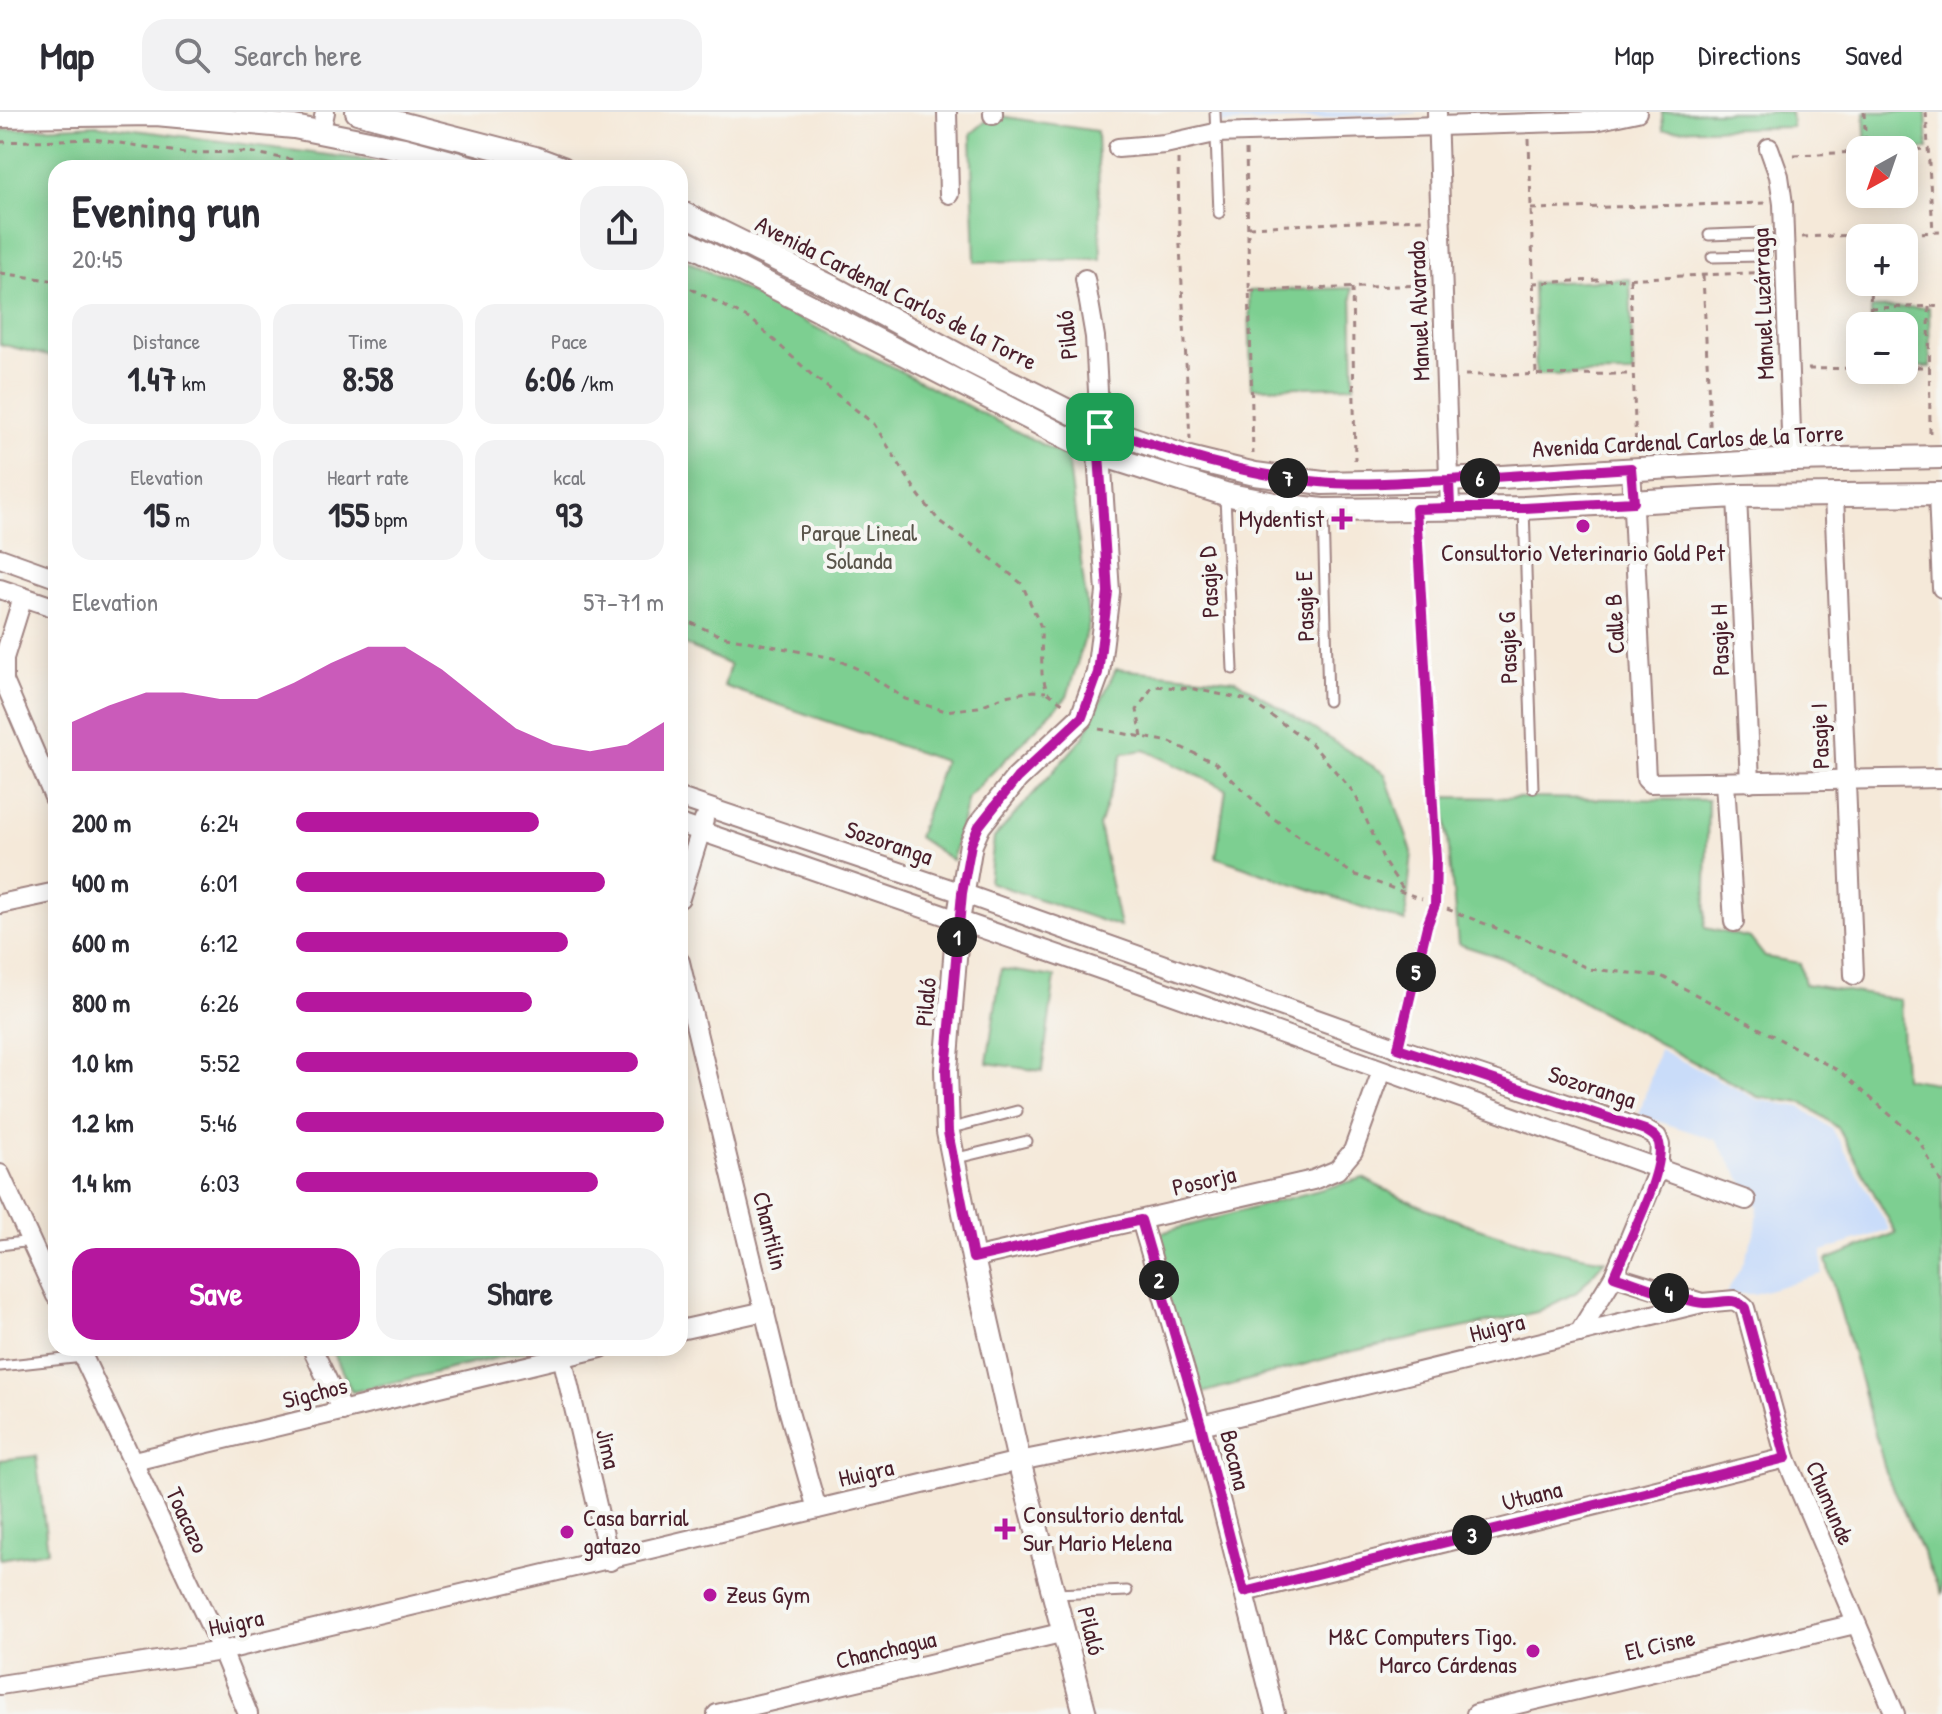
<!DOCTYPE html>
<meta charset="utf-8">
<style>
:root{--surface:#fff;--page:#f2f2f3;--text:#2b2b33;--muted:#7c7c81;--line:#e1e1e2;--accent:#b5179e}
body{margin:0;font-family:"Patrick Hand",sans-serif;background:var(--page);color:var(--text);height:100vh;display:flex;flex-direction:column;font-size:30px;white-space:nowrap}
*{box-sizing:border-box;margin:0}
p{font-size:26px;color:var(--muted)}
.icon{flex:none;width:44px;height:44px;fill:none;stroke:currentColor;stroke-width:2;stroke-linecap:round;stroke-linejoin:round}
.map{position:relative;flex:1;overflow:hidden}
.sheet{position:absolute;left:48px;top:48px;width:640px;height:1196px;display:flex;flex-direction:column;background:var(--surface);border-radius:24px;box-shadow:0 4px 20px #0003}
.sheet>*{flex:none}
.needle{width:52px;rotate:220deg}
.controls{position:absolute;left:1846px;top:24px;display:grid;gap:16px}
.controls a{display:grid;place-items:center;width:72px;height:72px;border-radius:16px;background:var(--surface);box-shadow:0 4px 20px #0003;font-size:40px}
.pin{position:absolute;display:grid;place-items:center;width:68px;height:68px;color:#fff;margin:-34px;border-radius:16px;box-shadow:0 4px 12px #0006}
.km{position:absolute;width:40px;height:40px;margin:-20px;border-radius:50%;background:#222;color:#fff;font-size:22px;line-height:40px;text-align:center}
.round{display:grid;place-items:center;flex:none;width:84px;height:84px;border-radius:24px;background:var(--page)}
.summary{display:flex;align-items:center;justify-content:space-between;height:136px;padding:0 24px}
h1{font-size:44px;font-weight:700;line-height:60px}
.metrics{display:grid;grid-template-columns:repeat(3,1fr);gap:12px;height:136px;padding:8px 24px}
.metrics div{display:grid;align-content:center;border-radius:20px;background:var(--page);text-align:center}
.metrics b{font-size:34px;font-weight:700}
.metrics small{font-size:22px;font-weight:400}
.metrics p{font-size:22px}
.chart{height:224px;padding:16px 24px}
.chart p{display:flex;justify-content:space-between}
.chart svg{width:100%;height:144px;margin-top:8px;fill:var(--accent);opacity:.7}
.button{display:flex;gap:16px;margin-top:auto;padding:16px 24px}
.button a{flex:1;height:92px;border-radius:24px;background:var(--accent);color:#fff;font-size:32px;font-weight:700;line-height:92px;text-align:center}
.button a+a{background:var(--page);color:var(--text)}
ul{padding:0 24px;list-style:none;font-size:26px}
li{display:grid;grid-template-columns:128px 96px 1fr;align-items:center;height:60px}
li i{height:20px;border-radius:10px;background:var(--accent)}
header{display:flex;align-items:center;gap:48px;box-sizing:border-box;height:112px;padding:0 40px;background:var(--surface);border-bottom:2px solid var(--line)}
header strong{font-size:38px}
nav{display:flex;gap:44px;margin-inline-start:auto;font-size:28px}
.search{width:560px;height:72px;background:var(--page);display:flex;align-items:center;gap:20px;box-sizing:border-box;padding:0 28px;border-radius:24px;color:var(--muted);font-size:30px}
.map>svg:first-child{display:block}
</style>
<header>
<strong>Map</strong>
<div class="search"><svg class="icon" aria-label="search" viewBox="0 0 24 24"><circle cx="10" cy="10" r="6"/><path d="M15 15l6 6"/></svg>Search here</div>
<nav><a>Map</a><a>Directions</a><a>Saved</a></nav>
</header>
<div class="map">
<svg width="1942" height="1602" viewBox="0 0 1942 1602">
<rect width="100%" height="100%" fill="#f6f6f2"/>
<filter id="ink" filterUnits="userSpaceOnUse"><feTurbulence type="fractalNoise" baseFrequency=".0125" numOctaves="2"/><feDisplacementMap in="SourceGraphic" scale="16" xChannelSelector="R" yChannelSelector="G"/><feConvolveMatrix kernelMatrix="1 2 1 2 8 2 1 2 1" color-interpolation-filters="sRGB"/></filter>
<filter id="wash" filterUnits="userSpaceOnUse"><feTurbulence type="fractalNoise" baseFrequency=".006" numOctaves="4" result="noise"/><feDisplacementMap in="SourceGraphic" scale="32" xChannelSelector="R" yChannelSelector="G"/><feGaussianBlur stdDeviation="1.8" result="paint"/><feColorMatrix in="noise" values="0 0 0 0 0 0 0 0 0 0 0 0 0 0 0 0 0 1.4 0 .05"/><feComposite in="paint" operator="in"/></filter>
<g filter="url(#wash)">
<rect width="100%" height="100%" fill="#f5e9d9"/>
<g fill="#c9dcf9">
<path d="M1215 0H1416V1L1215 12Z"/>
<path d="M1659 937 1758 988 1801 995 1833 1018 1890 1118 1822 1139V1162L1754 1182H1726L1743 1151 1756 1117 1758 1094 1716 1028 1639 1003Z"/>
</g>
<g fill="#7dcf91" stroke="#64775e" stroke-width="2">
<path d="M1662 0H1791L1792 15 1663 18Z"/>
<path d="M1864 0H1926L1928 37 1866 38Z"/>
<path d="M993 3 1097 19 1101 147 975 150 971 22Z"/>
<path d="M97 13 366 48 393 56H56V246L0 232V18Z"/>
<path d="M680 145 1068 346 1089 512 1067 585 968 685 952 748 918 725 944 649 724 574 730 553 680 530Z"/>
<path d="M1630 167 1633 262 1536 263 1533 171Z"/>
<path d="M1352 176 1354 274 1251 276 1249 179Z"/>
<path d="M1929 195 1930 255H1904V214H1871V196Z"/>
<path d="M1116 557 1236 568 1385 662 1412 740 1405 810 1216 745 1226 677 1145 638 1123 641 1099 714 1120 815 989 770 994 726 1083 626Z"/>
<path d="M1444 685 1708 688 1705 816 1750 826 1765 845 1800 851 1805 872 1901 888 1904 966 1942 972V1483L1887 1364 1826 1148 1896 1121 1838 1016 1804 991 1758 985 1502 846 1458 832Z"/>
<path d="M1001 857 1055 865 1042 959 987 951Z"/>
<path d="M1363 1066C1432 1104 1527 1136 1605 1148L1577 1180 1537 1200 1349 1240 1195 1283 1150 1124Z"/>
<path d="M331 1236H539L352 1280Z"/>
<path d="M36 1344 48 1439 0 1447V1348Z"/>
</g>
</g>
<g filter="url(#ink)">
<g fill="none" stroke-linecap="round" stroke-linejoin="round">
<defs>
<g id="service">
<path d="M1215 0 1219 101"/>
<path d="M1709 123 1762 121 1768 126 1769 130"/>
<path d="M1712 145 1762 144 1766 142 1769 130 1785 131"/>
<path d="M1225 385 1233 557"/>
<path d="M1524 396 1533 676"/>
<path d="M1323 400 1328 589"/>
<path d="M1398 936 1427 814 1435 793 1436 747 1416 397"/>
<path d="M948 1017 1017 999"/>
<path d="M953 1047 1027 1029"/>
<path d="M0 1133 31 1129"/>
<path d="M0 1254 83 1245"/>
<path d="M1055 1482 1127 1479"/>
</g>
<g id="minor">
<path d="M947 0 949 82"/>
<path d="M993 0V3"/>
<path d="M1437 0 1450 396"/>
<path d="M321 19 325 0"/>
<path d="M1118 36 1165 32 1215 21 1595 9 1637 0"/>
<path d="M1769 36 1779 64 1783 92 1792 348"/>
<path d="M1085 167 1095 225 1100 315"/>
<path d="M1631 356 1646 667 1650 671 1942 666"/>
<path d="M1938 382 1942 476"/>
<path d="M1834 383 1854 863"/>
<path d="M1737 384 1750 670"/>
<path d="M0 446 56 466"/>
<path d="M0 477 56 496"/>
<path d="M23 485 4 546V569L56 690"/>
<path d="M1725 671 1734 810"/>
<path d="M680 686 962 781 1398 936 1645 1018 1657 1025 1660 1033 1658 1058 1614 1164 1579 1221"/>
<path d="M680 712 1137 870 1746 1088"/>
<path d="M680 786 704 708"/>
<path d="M0 792 56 780"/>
<path d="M680 850 787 1293 817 1397"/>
<path d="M0 1062 56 1184"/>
<path d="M1141 1108 1201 1313 1275 1602"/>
<path d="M973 1146 1313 1068 1337 1058 1353 1039 1382 959"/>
<path d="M1614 1164 1699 1190"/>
<path d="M680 1218 765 1199"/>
<path d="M79 1236 222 1539 248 1602"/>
<path d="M312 1236 342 1299"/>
<path d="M560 1236 610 1449"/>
<path d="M134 1349 601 1236"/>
<path d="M1244 1480 1786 1346"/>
<path d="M0 1573 222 1539 1019 1349 1201 1313 1702 1191 1735 1188 1745 1196 1786 1346 1895 1602"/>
<path d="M717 1602 1065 1520"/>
<path d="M1476 1602 1855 1512"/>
</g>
<g id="tertiary">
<path d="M357 0 535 46 562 56"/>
<path d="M0 4 156 2 294 15 404 37 474 56"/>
<path d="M680 100 830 174 971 250 1100 315 1189 346 1255 362 1323 371 1449 368 1792 348 1942 345"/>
<path d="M680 127 1099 342 1225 382 1280 393 1323 398 1416 397 1524 396 1737 384 1942 382"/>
<path d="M1085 1602 1019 1349 973 1146 948 1020 946 958 958 809 971 732 979 714 1017 666 1082 605 1098 561 1108 480 1099 342 1100 315"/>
</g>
</defs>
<use href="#service" stroke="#a08482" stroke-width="13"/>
<use href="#minor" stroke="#a08482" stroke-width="22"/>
<use href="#tertiary" stroke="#a08482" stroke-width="26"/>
<g stroke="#a08482" stroke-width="3" stroke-dasharray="6 6" stroke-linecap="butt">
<path d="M1864 0 1866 38"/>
<path d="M1926 0 1933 120"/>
<path d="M1529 27 1536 263"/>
<path d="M0 30 93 27 185 41 249 40 337 56"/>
<path d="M1246 38 1253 342"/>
<path d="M1904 38 1928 37"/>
<path d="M1794 43 1860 40"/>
<path d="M1178 47 1179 115 1190 327"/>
<path d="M1531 97 1765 91"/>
<path d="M1248 115 1422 107"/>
<path d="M1802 125 1942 120"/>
<path d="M0 161 56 169"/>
<path d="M1703 164 1711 332"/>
<path d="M1630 167 1636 339"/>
<path d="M1870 170 1871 214"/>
<path d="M680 171 753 209 812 263 874 312 918 382 939 409 996 450 1022 472 1041 515 1042 562 1047 580 1067 594"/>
<path d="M1533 171 1769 160"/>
<path d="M1352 176 1355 348"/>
<path d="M1249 179 1425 173"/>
<path d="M1929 195 1930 323"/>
<path d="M1871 196 1942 194"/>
<path d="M1904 255H1930"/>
<path d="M1808 257 1860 256"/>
<path d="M1465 263 1633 262"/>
<path d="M680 506 721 524 833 546 865 560 905 587 946 599 978 595 1005 584 1033 579 1046 580"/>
<path d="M1099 617 1170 630 1215 651 1270 704 1353 762 1422 787"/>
<path d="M1142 625 1137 598 1153 574 1194 577 1248 588 1311 631 1355 682 1386 753 1404 778"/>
<path d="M1447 797 1532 830 1589 857 1661 864 1841 960 1919 1028 1942 1072"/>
</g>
<use href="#service" stroke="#fff" stroke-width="9"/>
<use href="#minor" stroke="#fff" stroke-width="18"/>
<use href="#tertiary" stroke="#fff" stroke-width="22"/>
</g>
</g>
<g fill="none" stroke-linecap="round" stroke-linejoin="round" filter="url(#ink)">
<defs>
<path id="route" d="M1100 315 1099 342 1108 480 1098 561 1082 605 1017 666 979 714 971 732 962 781 946 958 948 1020 973 1146 1141 1108 1201 1313 1244 1480 1786 1346 1745 1196C1734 1183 1719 1192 1704 1191 1684 1190 1636 1171 1614 1164 1626 1135 1666 1058 1659 1031 1657 1024 1651 1022 1645 1018L1398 936 1427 814 1435 793 1436 747 1416 397 1450 396 1449 368 1631 356 1634 390 1524 396H1450L1449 368C1407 369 1362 374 1320 370 1243 363 1172 340 1100 315"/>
</defs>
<use href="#route" stroke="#fff" stroke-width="16"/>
<use href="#route" stroke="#b5179e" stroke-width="10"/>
</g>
<g fill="#b5179e" stroke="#f6f6f2" stroke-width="3">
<path d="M1338 395h8v8h8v8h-8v8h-8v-8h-8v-8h8z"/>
<circle cx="1583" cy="414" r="8"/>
<path d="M1001 1405h8v8h8v8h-8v8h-8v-8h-8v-8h8z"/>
<circle cx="567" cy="1420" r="8"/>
<circle cx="710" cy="1483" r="8"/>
<circle cx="1533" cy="1539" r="8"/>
</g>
<g text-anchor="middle" stroke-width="8" stroke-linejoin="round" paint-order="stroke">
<g font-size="24" fill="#4a1f2b" stroke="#f6f6f2">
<text transform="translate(896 181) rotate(27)" y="8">Avenida Cardenal Carlos de la Torre</text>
<text transform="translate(1763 192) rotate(-92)" y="8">Manuel Luzárraga</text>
<text transform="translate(1419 199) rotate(-92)" y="8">Manuel Alvarado</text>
<text transform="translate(1067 223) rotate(-96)" y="8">Pilaló</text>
<text transform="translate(1688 329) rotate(-3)" y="8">Avenida Cardenal Carlos de la Torre</text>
<text transform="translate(1209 470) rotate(-93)" y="8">Pasaje D</text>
<text transform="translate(1305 494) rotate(-92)" y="8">Pasaje E</text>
<text transform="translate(1615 512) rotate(-93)" y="8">Calle B</text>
<text transform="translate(1720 528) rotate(-92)" y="8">Pasaje H</text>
<text transform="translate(1508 536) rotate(-92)" y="8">Pasaje G</text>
<text transform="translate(1820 624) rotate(-92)" y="8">Pasaje I</text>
<text transform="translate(889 731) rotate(19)" y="8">Sozoranga</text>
<text transform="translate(926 890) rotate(-85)" y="8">Pilaló</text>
<text transform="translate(1592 975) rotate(18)" y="8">Sozoranga</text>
<text transform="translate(1204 1069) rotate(-13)" y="8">Posorja</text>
<text transform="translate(770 1119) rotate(76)" y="8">Chantilin</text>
<text transform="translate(1497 1216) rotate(-14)" y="8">Huigra</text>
<text transform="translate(315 1281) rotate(-14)" y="8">Sigchos</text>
<text transform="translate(608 1337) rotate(77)" y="8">Jima</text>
<text transform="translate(1235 1348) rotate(76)" y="8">Bocana</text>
<text transform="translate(866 1361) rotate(-13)" y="8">Huigra</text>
<text transform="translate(1532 1384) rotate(-14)" y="8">Utuana</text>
<text transform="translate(1830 1391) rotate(67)" y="8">Chumunde</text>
<text transform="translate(187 1408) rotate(65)" y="8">Toacazo</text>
<text transform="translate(236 1511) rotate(-12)" y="8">Huigra</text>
<text transform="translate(1091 1519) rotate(76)" y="8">Pilaló</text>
<text transform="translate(1660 1533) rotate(-13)" y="8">El Cisne</text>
<text transform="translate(886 1538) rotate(-13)" y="8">Chanchagua</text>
</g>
<g font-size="24" fill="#4a1f2b" stroke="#f6f6f2" text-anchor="start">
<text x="1324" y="415" text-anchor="end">Mydentist</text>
<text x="1583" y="449" text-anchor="middle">Consultorio Veterinario Gold Pet</text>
<text x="1023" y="1411">Consultorio dental<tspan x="1023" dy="28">Sur Mario Melena</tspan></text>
<text x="583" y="1414">Casa barrial<tspan x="583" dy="28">gatazo</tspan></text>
<text x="726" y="1491">Zeus Gym</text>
<text x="1517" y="1533" text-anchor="end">M&amp;C Computers Tigo.<tspan x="1517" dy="28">Marco Cárdenas</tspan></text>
</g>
<g font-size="24" fill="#59544a" stroke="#f6f6f2">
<text x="859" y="429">Parque Lineal<tspan x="859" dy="28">Solanda</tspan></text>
</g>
</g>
</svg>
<div class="controls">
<a><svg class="needle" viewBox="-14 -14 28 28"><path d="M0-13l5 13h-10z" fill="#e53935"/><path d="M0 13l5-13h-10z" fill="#7c7c81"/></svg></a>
<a>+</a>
<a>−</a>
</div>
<div class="pin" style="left:1100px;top:315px;background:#1e9e55"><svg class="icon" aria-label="arrive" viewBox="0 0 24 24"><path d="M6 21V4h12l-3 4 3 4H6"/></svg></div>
<b class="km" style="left:957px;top:825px">1</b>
<b class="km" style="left:1159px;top:1168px">2</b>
<b class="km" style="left:1472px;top:1423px">3</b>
<b class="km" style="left:1669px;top:1181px">4</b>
<b class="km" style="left:1416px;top:860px">5</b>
<b class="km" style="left:1480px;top:366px">6</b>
<b class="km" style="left:1288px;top:366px">7</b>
<section class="sheet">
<div class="summary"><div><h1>Evening run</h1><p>20:45</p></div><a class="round"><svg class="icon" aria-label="share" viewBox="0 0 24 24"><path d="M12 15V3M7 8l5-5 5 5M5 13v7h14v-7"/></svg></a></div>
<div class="metrics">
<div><p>Distance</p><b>1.47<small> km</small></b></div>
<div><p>Time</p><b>8:58</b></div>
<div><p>Pace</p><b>6:06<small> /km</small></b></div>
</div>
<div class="metrics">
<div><p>Elevation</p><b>15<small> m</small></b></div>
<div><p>Heart rate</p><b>155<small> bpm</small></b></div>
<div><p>kcal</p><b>93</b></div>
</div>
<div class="chart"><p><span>Elevation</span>57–71 m</p>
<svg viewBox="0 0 160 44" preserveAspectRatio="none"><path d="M0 44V29L10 24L20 20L30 20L40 22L50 22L60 17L70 11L80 6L90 6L100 13L110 22L120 31L130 36L140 38L150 36L160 29V44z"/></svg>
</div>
<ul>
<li><b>200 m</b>6:24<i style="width:66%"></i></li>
<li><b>400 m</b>6:01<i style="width:84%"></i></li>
<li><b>600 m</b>6:12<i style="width:74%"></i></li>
<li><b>800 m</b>6:26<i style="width:64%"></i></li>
<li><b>1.0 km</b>5:52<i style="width:93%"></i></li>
<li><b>1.2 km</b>5:46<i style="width:100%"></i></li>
<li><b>1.4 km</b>6:03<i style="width:82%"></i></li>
</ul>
<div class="button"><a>Save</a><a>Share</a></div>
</section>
</div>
